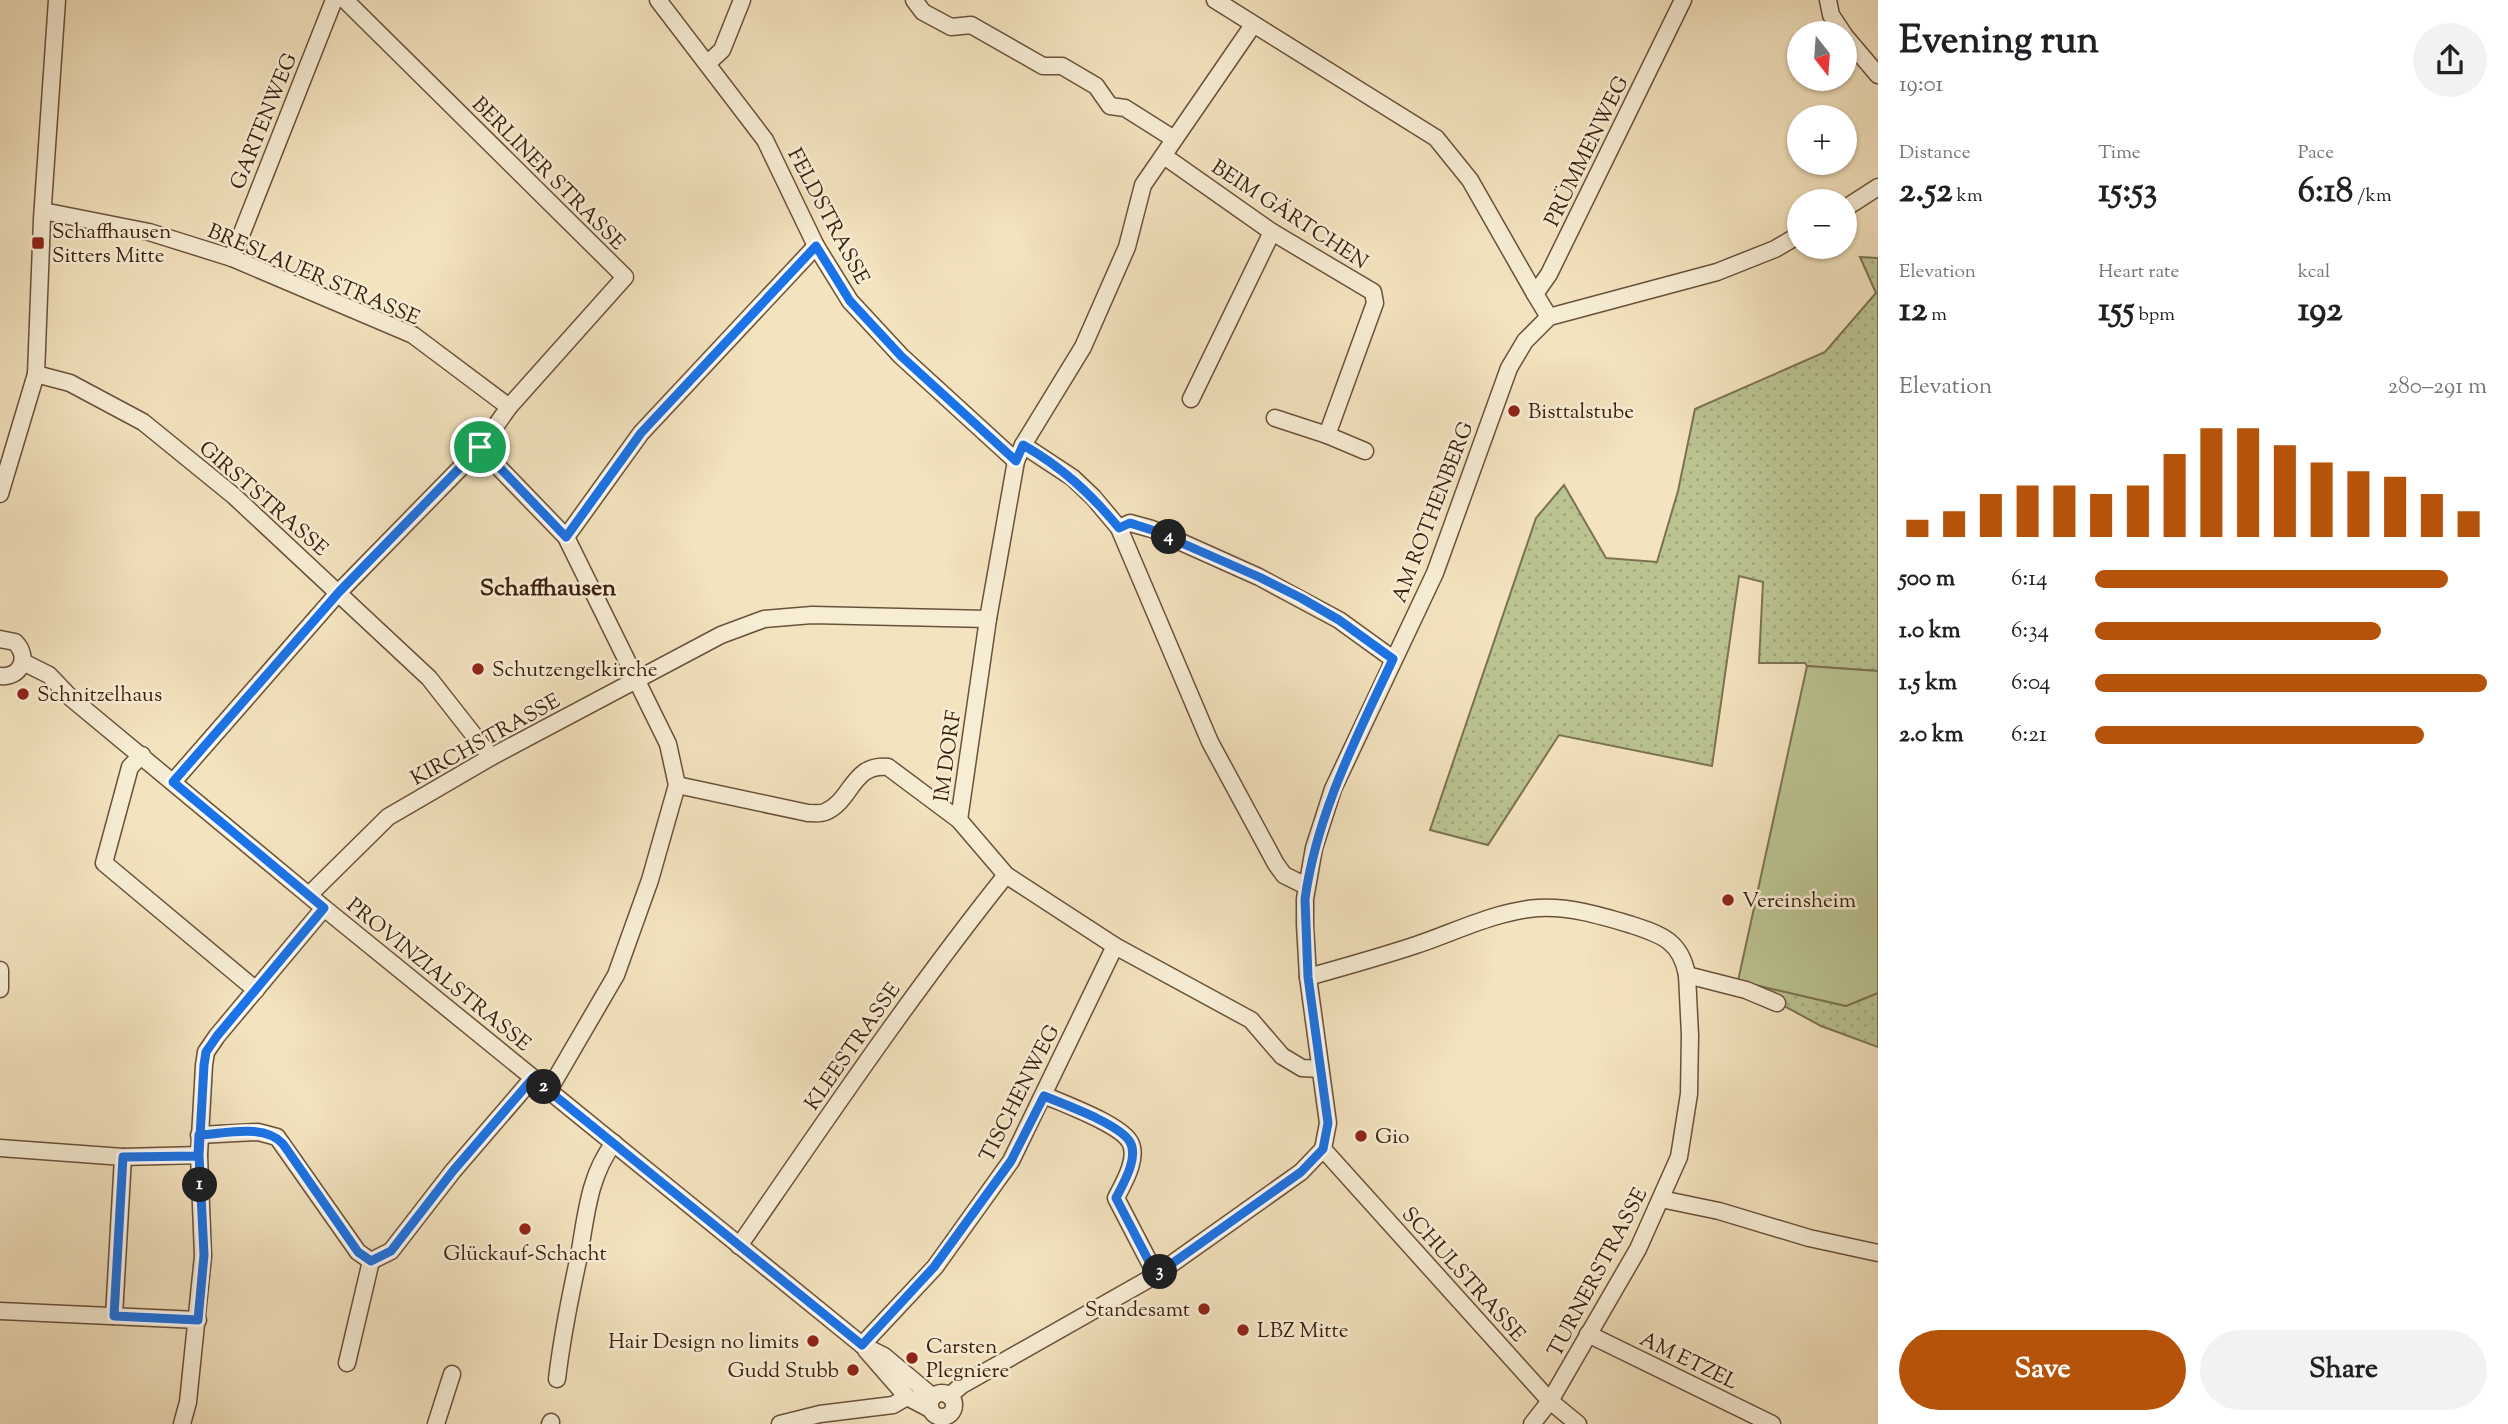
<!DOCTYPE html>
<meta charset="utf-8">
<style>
:root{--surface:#fff;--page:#f2f2f2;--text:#202124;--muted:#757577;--accent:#b45309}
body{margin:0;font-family:"Sorts Mill Goudy",serif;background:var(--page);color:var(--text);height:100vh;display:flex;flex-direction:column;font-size:26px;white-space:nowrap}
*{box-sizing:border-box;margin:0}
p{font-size:23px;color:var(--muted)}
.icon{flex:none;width:38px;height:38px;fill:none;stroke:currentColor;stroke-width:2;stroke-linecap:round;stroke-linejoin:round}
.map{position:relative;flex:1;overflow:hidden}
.details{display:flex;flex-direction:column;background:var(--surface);width:630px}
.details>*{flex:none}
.needle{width:46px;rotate:163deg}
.tools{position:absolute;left:1787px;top:21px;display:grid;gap:14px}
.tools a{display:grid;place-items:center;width:70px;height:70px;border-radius:50%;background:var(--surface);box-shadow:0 2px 5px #0004;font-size:35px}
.pin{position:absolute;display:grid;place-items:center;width:60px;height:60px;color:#fff;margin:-30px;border:4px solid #fff;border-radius:50%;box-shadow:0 2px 7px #0007}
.km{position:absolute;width:35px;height:35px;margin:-18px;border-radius:50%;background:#222;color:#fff;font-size:19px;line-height:35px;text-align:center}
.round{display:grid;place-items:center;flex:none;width:74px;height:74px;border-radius:37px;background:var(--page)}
.head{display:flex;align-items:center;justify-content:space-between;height:119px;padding:0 21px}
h1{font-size:38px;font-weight:700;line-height:52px}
.stats{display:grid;grid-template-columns:repeat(3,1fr);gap:10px;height:119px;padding:7px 21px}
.stats div{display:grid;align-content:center}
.stats b{font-size:35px;font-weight:700}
.stats small{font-size:19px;font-weight:400}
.stats p{font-size:19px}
.chart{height:196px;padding:14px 21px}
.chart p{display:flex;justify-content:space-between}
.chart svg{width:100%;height:126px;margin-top:7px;stroke:var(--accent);stroke-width:6}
.cta{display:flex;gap:14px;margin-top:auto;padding:14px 21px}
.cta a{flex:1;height:80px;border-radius:42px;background:var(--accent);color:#fff;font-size:28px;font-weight:700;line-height:80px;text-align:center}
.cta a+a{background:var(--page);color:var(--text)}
ul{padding:0 21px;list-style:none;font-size:23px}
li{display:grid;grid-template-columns:112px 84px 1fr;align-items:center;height:52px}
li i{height:18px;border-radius:9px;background:var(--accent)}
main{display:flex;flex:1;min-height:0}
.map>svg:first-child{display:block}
</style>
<main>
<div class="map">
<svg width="1878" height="1424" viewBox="0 0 1878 1424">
<defs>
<pattern id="grass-dots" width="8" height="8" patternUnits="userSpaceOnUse" patternTransform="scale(1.75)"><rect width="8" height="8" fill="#bbc491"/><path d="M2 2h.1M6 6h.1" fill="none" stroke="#a2a87c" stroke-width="1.8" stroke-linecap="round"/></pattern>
</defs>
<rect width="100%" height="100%" fill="#f3e3be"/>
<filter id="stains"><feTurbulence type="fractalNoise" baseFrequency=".00286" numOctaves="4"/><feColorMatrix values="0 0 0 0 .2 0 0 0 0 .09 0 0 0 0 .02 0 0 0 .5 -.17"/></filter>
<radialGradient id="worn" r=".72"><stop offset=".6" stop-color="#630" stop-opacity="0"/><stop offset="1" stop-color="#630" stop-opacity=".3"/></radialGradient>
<g fill="url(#grass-dots)" stroke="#7c7250" stroke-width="2">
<path d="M1860 257 1878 258V671L1807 666 1805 663H1759L1763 582 1739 576 1712 766 1559 735 1488 845 1430 830 1536 518 1564 485 1606 558 1657 562 1678 491 1695 409 1825 352 1876 293Z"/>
<path d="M1738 981 1846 1006 1878 993V1047L1821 1026Z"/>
</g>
<path fill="#bbc491" stroke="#7c7250" stroke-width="2" d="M1807 666 1878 671V993L1846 1006 1738 981Z"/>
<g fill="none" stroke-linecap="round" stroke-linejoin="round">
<defs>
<g id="minor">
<path d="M658 0 765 140 816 246 850 301 901 356 1016 461"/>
<path d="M914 0 923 12 951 27 971 25 1043 66H1062L1096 86 1110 106 1125 108 1174 139"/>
<path d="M1215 0 1436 138 1470 180 1535 294"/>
<path d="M1828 0 1831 15 1843 33"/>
<path d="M1253 25 1143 185 1127 247 1083 347 1023 445 1016 461 988 619 959 820 1006 875 1115 946 1251 1020 1282 1056 1302 1068 1319 1069"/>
<path d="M1844 35 1878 75"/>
<path d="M708 63 722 50 742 0"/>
<path d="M1164 156 1272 232 1373 292 1375 303 1327 435 1365 451"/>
<path d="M1844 209 1878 187"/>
<path d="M43 211 149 232 232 258 413 335 509 407"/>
<path d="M232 258 334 0"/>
<path d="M1549 317 1535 294 1549 274 1683 0"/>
<path d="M36 374 70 383 143 422 234 496 429 678 491 757"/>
<path d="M1191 399 1272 232"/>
<path d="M1275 418 1327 435"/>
<path d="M1023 445 1073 478 1093 497 1119 528 1210 742 1276 864 1284 875 1306 886"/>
<path d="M480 448 566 537 668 744 677 785"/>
<path d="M0 494 36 374 42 219 57 0"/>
<path d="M1119 528 1130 523 1152 529 1259 577 1339 620 1393 659"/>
<path d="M566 537 641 433 816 246"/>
<path d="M0 639 15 642C30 657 21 678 0 676"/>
<path d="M23 662 49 675 71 698 324 908 862 1345 884 1356 933 1397"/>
<path d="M142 755 130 767 104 863 256 990"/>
<path d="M173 782 339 592 480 448 509 407 625 277 345 0"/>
<path d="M309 895 388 817 491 757 721 635 764 619 812 615 988 619"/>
<path d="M0 970V989"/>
<path d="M1308 977C1344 967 1380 957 1416 945 1455 932 1496 911 1538 908 1570 906 1602 916 1632 925 1663 935 1681 942 1687 975"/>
<path d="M549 1090 616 975 650 880 677 785 808 813C813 813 820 814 825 812 852 801 852 763 888 767L959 820"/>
<path d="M1044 1095C1064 1104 1120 1124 1130 1142 1139 1158 1123 1184 1116 1198L1156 1275"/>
<path d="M199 1135 258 1132 277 1137 358 1252 371 1261 391 1251 453 1171 533 1078"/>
<path d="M0 1148 123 1157 199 1155"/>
<path d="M1323 1149 1328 1123 1308 977 1305 925V899L1314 848 1333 789 1435 573 1509 368 1525 341 1549 317 1717 272 1775 249 1799 235"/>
<path d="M1323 1149 1550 1401 1578 1424"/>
<path d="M1661 1199 1719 1211 1809 1238 1878 1253"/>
<path d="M739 1246C826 1120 911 994 1006 875"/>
<path d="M0 1311 198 1320"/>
<path d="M114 1316 123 1157"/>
<path d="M1588 1334 1772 1424"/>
<path d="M862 1345 935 1267 1011 1161 1115 946"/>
<path d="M866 1350 907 1397 930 1409"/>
<path d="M347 1363 371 1261"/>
<path d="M557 1379C562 1337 570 1297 579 1256 586 1216 589 1175 614 1143"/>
<circle cx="942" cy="1405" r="12"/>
<path d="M949 1396 962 1385 1156 1275 1301 1172 1323 1149"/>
<path d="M182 1424 188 1402 203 1256 199 1155 204 1065 206 1052 217 1036 324 908"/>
<path d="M436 1424 452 1374"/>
<path d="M550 1424 551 1422"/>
<path d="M780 1424 820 1414 893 1405 907 1397"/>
<path d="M1532 1424 1550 1401 1638 1249 1679 1157 1689 1094 1690 1035 1687 975 1746 990 1777 1003"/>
</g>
</defs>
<use href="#minor" stroke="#6a513b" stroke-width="19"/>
<use href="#minor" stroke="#f7edd5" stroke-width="16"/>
</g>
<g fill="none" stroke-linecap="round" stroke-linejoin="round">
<defs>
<path id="route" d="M480 447 339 592 173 782 324 908 217 1036 206 1052 204 1065 199 1155 204 1255 198 1320 114 1316 123 1157 198 1156 199 1135C225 1134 264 1123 283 1144L358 1252 371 1261 391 1251 453 1171 533 1078 862 1345 934 1267 1011 1161 1044 1096C1063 1104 1120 1124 1130 1142 1139 1158 1123 1184 1116 1198L1156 1275 1301 1172 1323 1149 1328 1123 1308 977 1305 899C1317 812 1357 737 1393 659L1339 620 1301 598 1259 577 1152 530 1130 523 1119 528C1091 494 1062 467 1023 445L1016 461 901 356 850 301 816 246 641 433 566 537 480 447"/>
</defs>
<use href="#route" stroke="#fff" stroke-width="14"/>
<use href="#route" stroke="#1a73e8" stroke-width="9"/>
</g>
<g fill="#8f2418" stroke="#f7edd5" stroke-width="2.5">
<rect x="31" y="236" width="14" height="14" rx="3.5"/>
<circle cx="1514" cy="411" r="7"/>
<circle cx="478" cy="669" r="7"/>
<circle cx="23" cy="694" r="7"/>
<circle cx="1728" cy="900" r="7"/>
<circle cx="1361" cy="1136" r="7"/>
<circle cx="525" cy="1229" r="7"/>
<circle cx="1204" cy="1309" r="7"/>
<circle cx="1243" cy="1330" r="7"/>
<circle cx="813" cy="1341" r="7"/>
<circle cx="912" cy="1358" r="7"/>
<circle cx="853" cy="1370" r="7"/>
</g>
<g text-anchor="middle" stroke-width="5" stroke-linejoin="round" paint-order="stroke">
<g font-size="21" fill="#3c200f" stroke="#f7edd5">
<text transform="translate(263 121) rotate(-68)" y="7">GARTENWEG</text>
<text transform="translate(1586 151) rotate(-64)" y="7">PRÜMMENWEG</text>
<text transform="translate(549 173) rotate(45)" y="7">BERLINER STRASSE</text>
<text transform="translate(1290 214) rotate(33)" y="7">BEIM GÄRTCHEN</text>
<text transform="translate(829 216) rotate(62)" y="7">FELDSTRASSE</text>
<text transform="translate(314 274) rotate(23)" y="7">BRESLAUER STRASSE</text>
<text transform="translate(264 498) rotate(41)" y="7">GIRSTSTRASSE</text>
<text transform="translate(1432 512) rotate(-69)" y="7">AM ROTHENBERG</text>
<text transform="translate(485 739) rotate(-29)" y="7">KIRCHSTRASSE</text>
<text transform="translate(947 756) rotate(-82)" y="7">IM DORF</text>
<text transform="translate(439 974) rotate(39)" y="7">PROVINZIALSTRASSE</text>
<text transform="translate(852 1046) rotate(-55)" y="7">KLEESTRASSE</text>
<text transform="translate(1019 1093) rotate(-63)" y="7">TISCHENWEG</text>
<text transform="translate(1597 1272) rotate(-62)" y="7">TURNERSTRASSE</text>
<text transform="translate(1464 1274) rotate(48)" y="7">SCHULSTRASSE</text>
<text transform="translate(1689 1360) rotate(26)" y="7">AM ETZEL</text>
</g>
<g font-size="21" fill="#3c200f" stroke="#f7edd5" text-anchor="start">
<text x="52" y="238">Schaffhausen<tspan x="52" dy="24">Sitters Mitte</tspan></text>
<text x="1528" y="418">Bisttalstube</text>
<text x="492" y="676">Schutzengelkirche</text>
<text x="37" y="701">Schnitzelhaus</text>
<text x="1742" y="907">Vereinsheim</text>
<text x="1375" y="1143">Gio</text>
<text x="525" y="1260" text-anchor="middle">Glückauf-Schacht</text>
<text x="1190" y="1316" text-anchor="end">Standesamt</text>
<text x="1257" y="1337">LBZ Mitte</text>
<text x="799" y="1348" text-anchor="end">Hair Design no limits</text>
<text x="926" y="1353">Carsten<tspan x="926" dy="24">Plegniere</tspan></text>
<text x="839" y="1377" text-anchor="end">Gudd Stubb</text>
</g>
<g font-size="24" font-weight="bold" fill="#3c200f" stroke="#f7edd5">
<text x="548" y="595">Schaffhausen</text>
</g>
</g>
<rect width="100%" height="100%" filter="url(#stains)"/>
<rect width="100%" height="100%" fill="url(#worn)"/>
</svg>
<div class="tools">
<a><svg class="needle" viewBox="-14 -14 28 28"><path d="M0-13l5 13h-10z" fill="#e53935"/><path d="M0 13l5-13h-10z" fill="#757577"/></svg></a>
<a>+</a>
<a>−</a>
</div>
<div class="pin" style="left:480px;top:447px;background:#1e9e55"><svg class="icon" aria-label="arrive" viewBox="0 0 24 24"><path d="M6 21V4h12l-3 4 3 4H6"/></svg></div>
<b class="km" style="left:200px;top:1185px">1</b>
<b class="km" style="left:544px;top:1087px">2</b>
<b class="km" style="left:1160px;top:1272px">3</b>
<b class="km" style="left:1169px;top:537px">4</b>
</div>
<section class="details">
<div class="head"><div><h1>Evening run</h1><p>19:01</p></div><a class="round"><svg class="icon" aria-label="share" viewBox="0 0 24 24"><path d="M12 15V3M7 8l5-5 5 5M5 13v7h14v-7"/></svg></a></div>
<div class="stats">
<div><p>Distance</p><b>2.52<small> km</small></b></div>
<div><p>Time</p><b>15:53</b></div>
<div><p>Pace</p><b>6:18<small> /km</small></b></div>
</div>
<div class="stats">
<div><p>Elevation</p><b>12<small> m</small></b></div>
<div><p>Heart rate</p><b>155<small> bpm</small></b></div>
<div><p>kcal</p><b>192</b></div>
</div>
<div class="chart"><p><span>Elevation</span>280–291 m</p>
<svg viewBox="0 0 160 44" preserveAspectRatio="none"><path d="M5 44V38M15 44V35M25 44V29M35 44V26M45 44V26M55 44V29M65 44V26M75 44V15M85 44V6M95 44V6M105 44V12M115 44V18M125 44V21M135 44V23M145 44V29M155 44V35"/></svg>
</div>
<ul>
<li><b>500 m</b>6:14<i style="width:90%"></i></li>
<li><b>1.0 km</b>6:34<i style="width:73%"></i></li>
<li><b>1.5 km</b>6:04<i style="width:100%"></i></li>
<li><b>2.0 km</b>6:21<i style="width:84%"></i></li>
</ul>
<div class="cta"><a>Save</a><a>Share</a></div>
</section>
</main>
